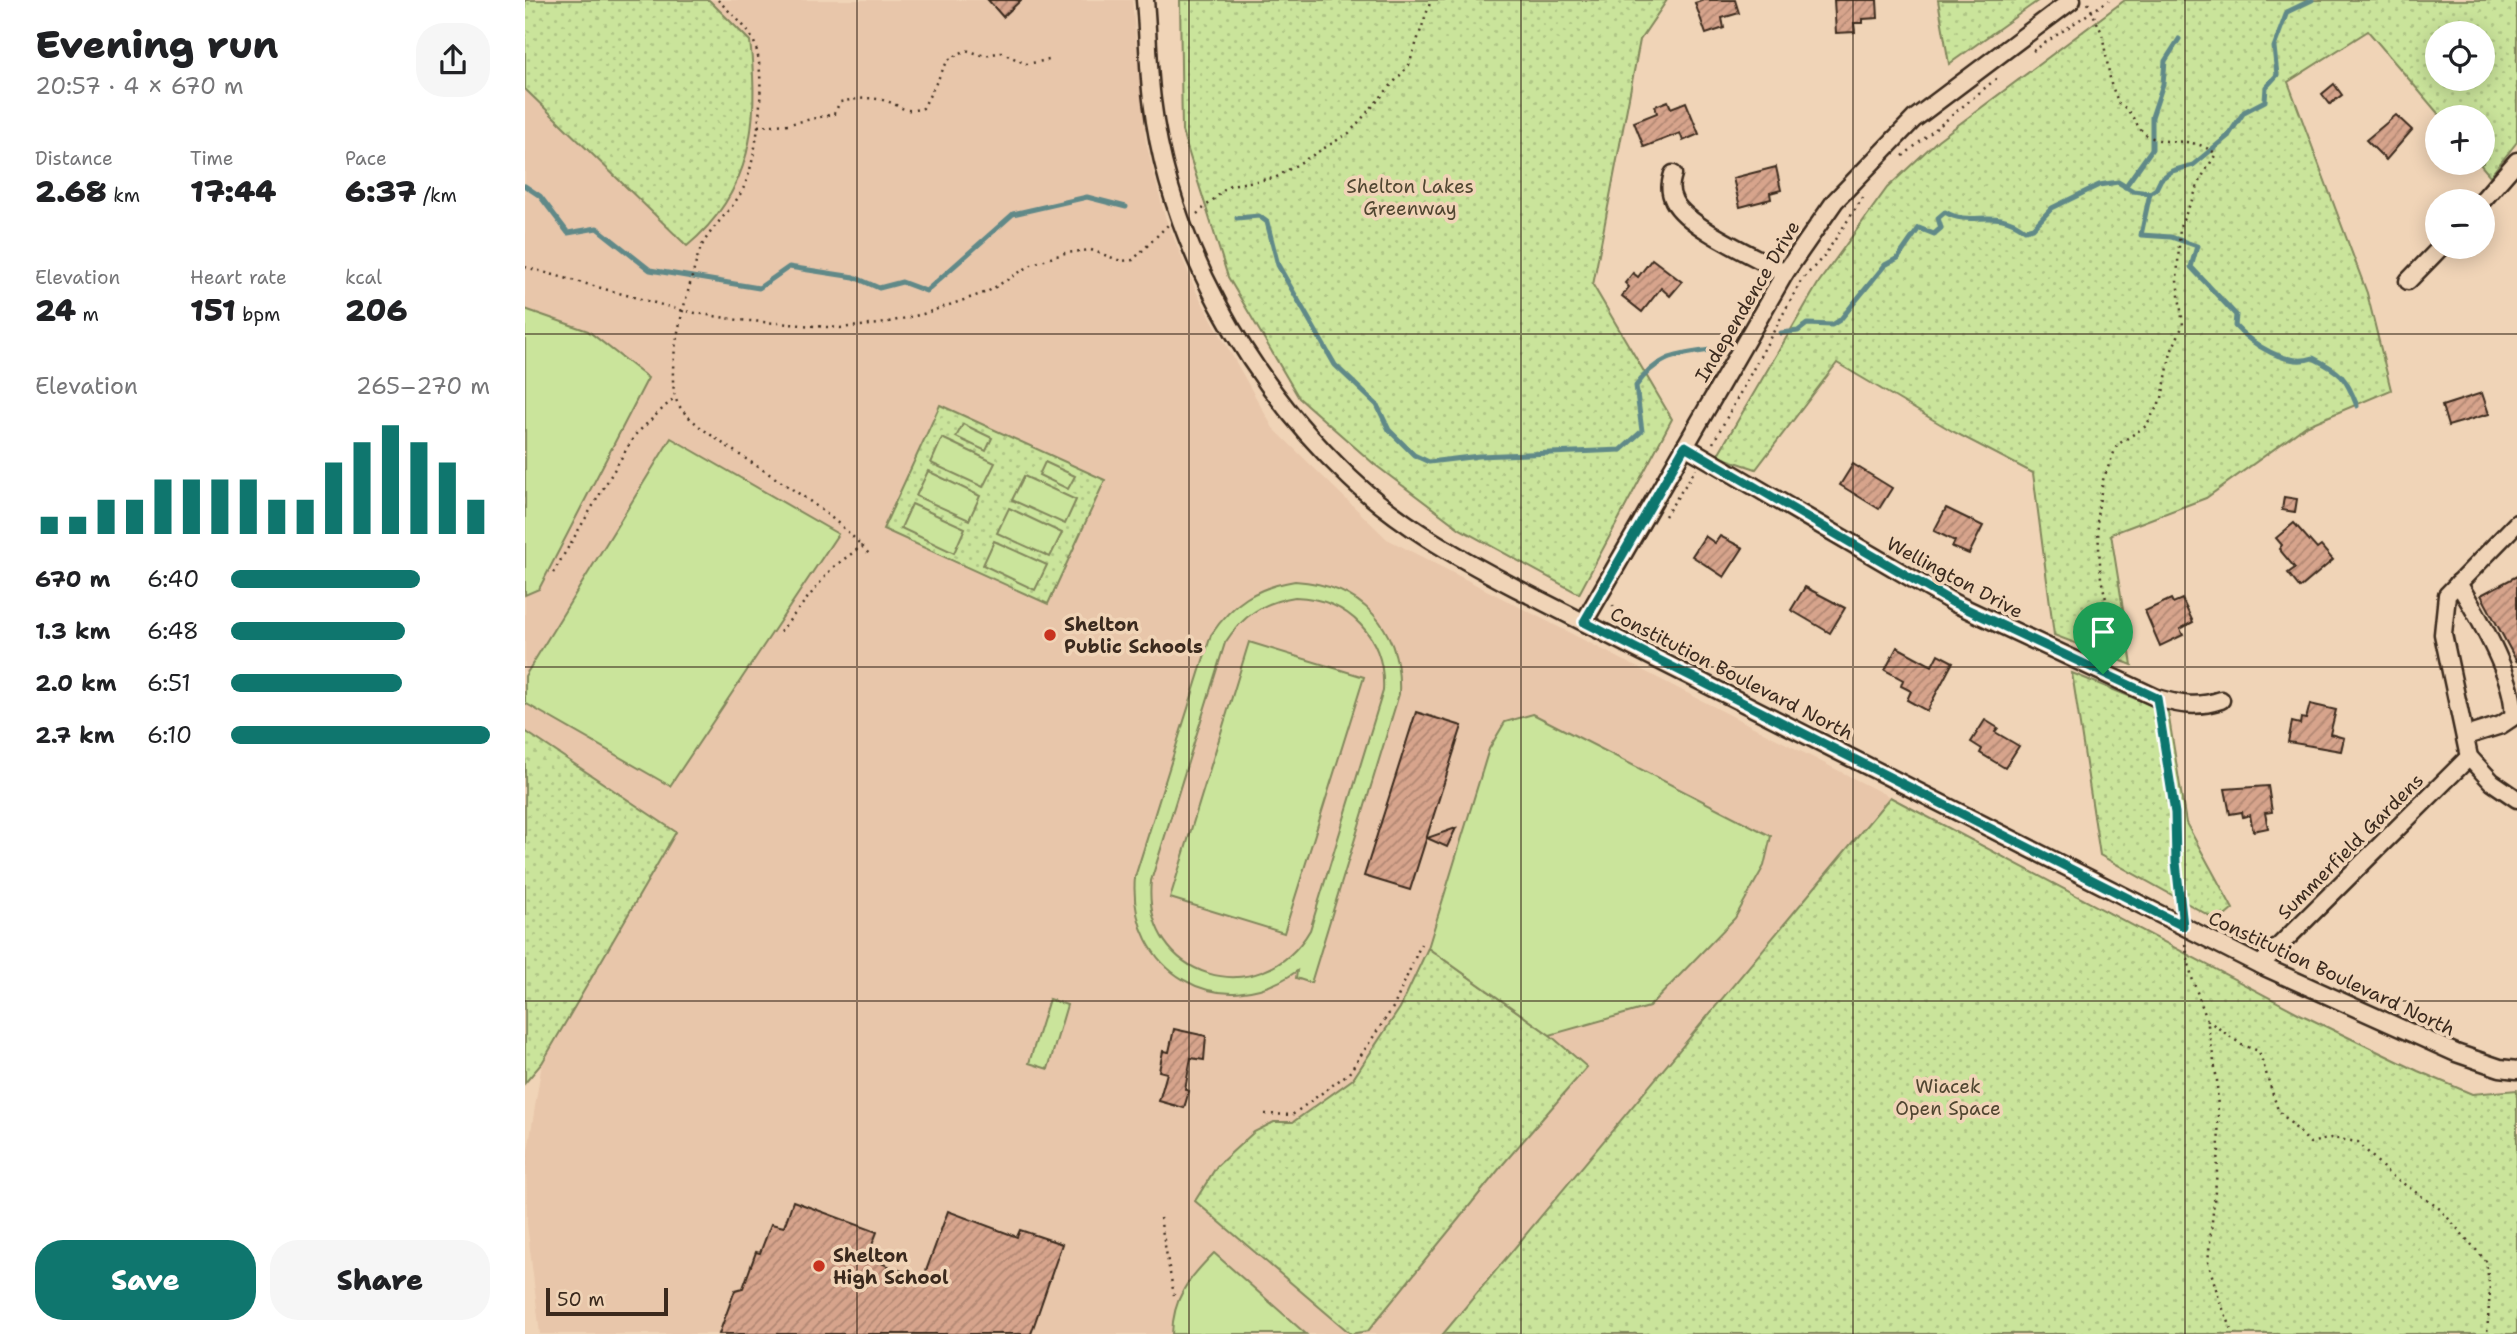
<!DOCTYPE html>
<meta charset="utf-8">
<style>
:root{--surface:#fff;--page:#f6f6f6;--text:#202124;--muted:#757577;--accent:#0f766e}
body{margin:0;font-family:"Shantell Sans",sans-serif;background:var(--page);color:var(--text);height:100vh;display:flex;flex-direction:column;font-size:26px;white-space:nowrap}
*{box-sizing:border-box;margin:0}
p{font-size:23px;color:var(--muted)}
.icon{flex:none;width:38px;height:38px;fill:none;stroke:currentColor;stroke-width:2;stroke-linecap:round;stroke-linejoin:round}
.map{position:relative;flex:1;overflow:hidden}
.side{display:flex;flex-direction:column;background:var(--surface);width:525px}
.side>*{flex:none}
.tools{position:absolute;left:1900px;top:21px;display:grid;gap:14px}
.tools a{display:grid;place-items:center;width:70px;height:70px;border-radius:50%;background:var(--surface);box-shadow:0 4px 18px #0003;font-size:35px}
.scale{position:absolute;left:21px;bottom:18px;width:122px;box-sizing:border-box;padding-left:7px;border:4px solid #3b2a1e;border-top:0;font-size:19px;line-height:24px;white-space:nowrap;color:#3b2a1e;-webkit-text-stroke:5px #f0d4b7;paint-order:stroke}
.pin{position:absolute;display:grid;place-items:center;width:60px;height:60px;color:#fff;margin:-72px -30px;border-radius:50% 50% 50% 0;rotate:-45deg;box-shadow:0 0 7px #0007}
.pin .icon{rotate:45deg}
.round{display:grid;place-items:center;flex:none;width:74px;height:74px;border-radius:28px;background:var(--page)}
.overview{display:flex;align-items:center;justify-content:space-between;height:119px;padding:0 35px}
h1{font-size:38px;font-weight:800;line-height:52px}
.figures{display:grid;grid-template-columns:repeat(3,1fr);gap:10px;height:119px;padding:7px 35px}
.figures div{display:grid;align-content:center}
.figures b{font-size:30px;font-weight:800}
.figures small{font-size:19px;font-weight:400}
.figures p{font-size:19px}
.chart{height:196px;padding:14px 35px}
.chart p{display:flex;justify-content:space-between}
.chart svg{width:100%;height:126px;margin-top:7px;stroke:var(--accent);stroke-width:6}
.primary-button{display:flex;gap:14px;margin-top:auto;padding:14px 35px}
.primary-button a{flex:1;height:80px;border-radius:28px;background:var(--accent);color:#fff;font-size:28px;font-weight:800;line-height:80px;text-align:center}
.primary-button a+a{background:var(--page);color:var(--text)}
ul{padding:0 35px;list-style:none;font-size:23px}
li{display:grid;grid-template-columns:112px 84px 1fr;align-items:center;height:52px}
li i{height:18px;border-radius:9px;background:var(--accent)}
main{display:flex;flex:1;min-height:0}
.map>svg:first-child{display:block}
</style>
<main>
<section class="side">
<div class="overview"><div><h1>Evening run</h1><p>20:57 · 4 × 670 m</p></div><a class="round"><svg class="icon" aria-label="share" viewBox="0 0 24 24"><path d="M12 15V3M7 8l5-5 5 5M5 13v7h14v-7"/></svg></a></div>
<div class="figures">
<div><p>Distance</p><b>2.68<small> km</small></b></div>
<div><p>Time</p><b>17:44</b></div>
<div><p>Pace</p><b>6:37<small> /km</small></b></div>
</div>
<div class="figures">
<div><p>Elevation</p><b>24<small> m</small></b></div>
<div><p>Heart rate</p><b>151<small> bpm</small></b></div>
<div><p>kcal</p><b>206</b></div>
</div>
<div class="chart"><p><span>Elevation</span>265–270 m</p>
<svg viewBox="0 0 160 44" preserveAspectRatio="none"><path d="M5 44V38M15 44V38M25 44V32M35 44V32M45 44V25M55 44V25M65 44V25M75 44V25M85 44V32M95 44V32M105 44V19M115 44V12M125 44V6M135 44V12M145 44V19M155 44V32"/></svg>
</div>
<ul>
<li><b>670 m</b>6:40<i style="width:73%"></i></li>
<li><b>1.3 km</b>6:48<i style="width:67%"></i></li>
<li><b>2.0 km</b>6:51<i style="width:66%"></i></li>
<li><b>2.7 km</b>6:10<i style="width:100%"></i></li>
</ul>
<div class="primary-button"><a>Save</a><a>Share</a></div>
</section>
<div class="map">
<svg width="1992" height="1334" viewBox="0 0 1992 1334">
<defs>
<pattern id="grass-dots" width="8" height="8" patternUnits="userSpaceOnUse" patternTransform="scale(1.75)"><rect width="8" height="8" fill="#cae49b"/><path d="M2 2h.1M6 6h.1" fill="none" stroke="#aec485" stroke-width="1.8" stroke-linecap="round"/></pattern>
<pattern id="building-hatch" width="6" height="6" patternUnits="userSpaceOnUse" patternTransform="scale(1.75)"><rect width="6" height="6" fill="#d7a48c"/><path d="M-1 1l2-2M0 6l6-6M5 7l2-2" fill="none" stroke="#b08672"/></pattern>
</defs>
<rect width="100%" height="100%" fill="#f0d4b7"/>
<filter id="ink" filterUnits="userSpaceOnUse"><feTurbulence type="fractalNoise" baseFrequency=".0143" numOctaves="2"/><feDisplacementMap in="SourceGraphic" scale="14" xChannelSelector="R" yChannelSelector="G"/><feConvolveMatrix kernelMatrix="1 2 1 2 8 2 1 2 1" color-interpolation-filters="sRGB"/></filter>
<g filter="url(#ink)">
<path fill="#e8c6aa" d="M0 0H607L621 142 640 217 672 293 748 428 862 539 1365 797 1065 1175 928 1334H15L2 1224 1 1163 17 1063 151 832 0 731Z"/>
<g fill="url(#grass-dots)" stroke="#82875c" stroke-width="2" fill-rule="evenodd">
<path d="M0 0H184L225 41C235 121 227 192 162 246L0 89Z"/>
<path d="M655 0H1142L1115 40 1068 285 1147 419 1054 594 935 529 849 464 774 398 703 277 657 131Z"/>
<path d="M1413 0H1514L1424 64Z"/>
<path d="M1600 0H1992V142L1965 176 1954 163H1958V117H1916L1843 31 1763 82 1842 293 1866 390 1781 426 1681 498 1586 534 1607 665 1529 635 1508 473 1427 431 1312 363 1231 469 1192 456 1294 282 1362 188 1413 140ZM1913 33H1958V79H1913Z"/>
<path d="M415 405 580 480 523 604 358 529Z"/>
<path d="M1547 673 1643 712 1661 823 1708 909 1694 921 1575 855Z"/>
<path d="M0 731 151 832 17 1063 0 1083Z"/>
<path d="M1365 797 1775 1014 1893 1071 1947 1094 1992 1090V1334H918Z"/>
<path d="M903 948 1025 1035 1062 1067 979 1163 843 1331 826 1334 670 1201 692 1166 729 1132 749 1122H768L828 1079 875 1008Z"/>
</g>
<g fill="#cae49b" stroke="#82875c" stroke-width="2" fill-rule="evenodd">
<path d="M0 309 63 331 123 378 14 589 0 595Z"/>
<path d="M438 424 467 438 461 451 431 437Z"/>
<path d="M146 438 313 534 145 786 0 703V676Z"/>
<path d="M417 438 470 463 458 487 406 463Z"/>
<path d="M520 462 550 476 543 489 514 475Z"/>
<path d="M403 471 455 496 444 520 391 496Z"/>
<path d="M499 476 551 500 540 524 487 500Z"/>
<path d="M387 504 440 528 429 553 376 528Z"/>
<path d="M484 508 537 533 525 557 472 533Z"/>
<path d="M469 541 522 565 510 590 458 565Z"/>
<path d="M770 581C836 585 877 627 874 694L786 983 771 978 772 971C694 1026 602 971 610 877L686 635C707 603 732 587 770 581ZM770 597C824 599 861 637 858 691L785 930C736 1014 616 978 626 881L700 643C717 616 738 602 770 597Z"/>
<path d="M724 642 839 677 759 933 645 898Z"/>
<path d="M1008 714 1246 836 1239 866 1210 918 1124 1007 1025 1035 903 948 964 749 980 722Z"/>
<path d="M524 999 542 1005 523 1069 504 1063Z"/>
<path d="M689 1253 781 1334H647C648 1297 664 1278 689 1253Z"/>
</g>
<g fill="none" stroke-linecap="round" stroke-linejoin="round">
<g stroke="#608988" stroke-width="5">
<path d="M0 186 15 196 43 233 72 228 125 270 234 288 264 267 329 277 354 288 377 282 401 291 488 214 562 197 601 207"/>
<path d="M1600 187 1627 149V117L1638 84 1640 61 1654 39"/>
<path d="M1625 193 1616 235 1646 237 1672 246 1666 267 1711 315 1710 326C1728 345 1762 367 1788 358 1816 372 1821 377 1832 406"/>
<path d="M712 218 734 216 742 222 753 265 810 365 852 405 864 430 889 455 904 462 954 456 1096 450 1117 431 1111 386C1132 356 1151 355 1186 350"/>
<path d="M1256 333 1273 331 1282 324 1307 325 1315 320 1360 265 1373 258 1394 228 1409 234 1416 228 1413 218 1420 212C1447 228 1469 206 1500 230L1508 228 1527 208 1574 185 1593 182 1608 191 1625 193 1631 189 1636 179 1647 171 1668 165 1703 136 1719 112 1740 101 1741 87 1752 75 1749 47 1762 12 1787 0"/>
</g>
</g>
<g fill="url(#building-hatch)" stroke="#3b2a1e" stroke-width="2">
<path d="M463 0H496L478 17Z"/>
<path d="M1179 0H1210L1214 13 1197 18 1199 28 1181 34 1170 3Z"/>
<path d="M1309 0H1352L1353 18 1338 19V23H1329L1330 32 1311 33Z"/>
<path d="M1809 84 1817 95 1805 104 1797 94Z"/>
<path d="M1143 101 1146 108 1161 102 1174 134 1158 141 1155 133 1119 147 1109 122 1132 113 1130 106Z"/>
<path d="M1871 115 1887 130 1861 160 1841 140Z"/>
<path d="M1251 167 1256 190 1245 193 1246 199 1215 207 1208 178Z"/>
<path d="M1127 259 1157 282 1145 296 1136 288 1117 312 1097 296 1104 287 1100 283 1108 273 1113 277Z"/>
<path d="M1957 393 1964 414 1923 426 1917 406Z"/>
<path d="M1328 464 1367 488 1354 509 1315 485Z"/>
<path d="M1759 497 1772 499 1770 512 1757 510Z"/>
<path d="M1421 508 1458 526 1444 554 1427 547 1430 541 1409 531Z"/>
<path d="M1769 523 1792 549 1796 546 1808 560 1775 588 1763 573 1770 568 1754 549 1757 545 1751 538Z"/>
<path d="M1180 536 1190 543 1195 536 1218 548 1199 577 1167 556Z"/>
<path d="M1992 576V662L1956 595Z"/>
<path d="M1280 587 1320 608 1305 633 1266 610Z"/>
<path d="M1646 599 1648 603 1657 599 1668 622 1655 629 1658 635 1635 646 1620 611Z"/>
<path d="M1372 647 1407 666 1413 654 1428 662 1402 711 1382 700 1386 691 1376 686 1378 680 1360 670Z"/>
<path d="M1785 704 1811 710 1805 734 1819 738 1816 751 1763 742 1767 722 1775 724 1776 718 1781 719Z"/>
<path d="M891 712 937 726 885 890 839 876Z"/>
<path d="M1460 720 1473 728 1470 732 1494 746 1480 768 1455 753 1457 749 1446 742Z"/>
<path d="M1743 786 1747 812 1740 813 1743 828 1728 831 1725 815 1718 817 1717 812 1705 814 1700 789Z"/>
<path d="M931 828 922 847 902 838Z"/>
<path d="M649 1029 681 1036 679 1060 666 1058 660 1089 664 1091 659 1108 634 1101 642 1073 634 1071 638 1051 644 1052Z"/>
<path d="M268 1201 352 1232 342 1258 398 1279 423 1211 492 1237 495 1230 537 1244 506 1334H194L210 1290 218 1288 231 1252 235 1253 246 1224 259 1227Z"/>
</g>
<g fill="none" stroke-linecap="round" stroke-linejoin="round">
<defs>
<g id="minor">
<path d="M620 0C623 33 623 67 627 100 644 242 722 380 825 478 873 524 932 557 991 588L1735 965 1931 1053 1975 1068 1992 1070"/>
<path d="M1148 174C1145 184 1144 191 1149 201 1163 228 1232 257 1260 273"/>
<path d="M1957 201 1992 161"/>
<path d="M1883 281 1916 247"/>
<path d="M1160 446 1429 603 1632 698C1656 705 1672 708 1696 700"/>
<path d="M1992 523 1922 595 1918 634 1944 757 1967 782 1992 799"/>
<path d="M1933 583C1952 614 1992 682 1988 717L1976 725 1941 736"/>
<path d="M1059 622 1260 273 1310 201 1389 119 1547 0"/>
<path d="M1735 965 1944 757"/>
</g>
</defs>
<use href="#minor" stroke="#3b2a1e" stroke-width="21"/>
<g stroke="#3b2a1e" stroke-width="2.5" stroke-dasharray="2 5" stroke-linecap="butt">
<path d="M193 0C204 12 221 25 228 40 243 70 233 159 218 189 206 213 182 229 173 255 163 294 141 357 150 396 153 409 165 418 174 426 229 469 298 500 344 554"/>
<path d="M1563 3 1577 33 1586 84 1594 104C1608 110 1610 128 1623 136 1644 147 1665 134 1691 154L1678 175 1655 227 1652 281 1658 325 1646 352 1637 398 1621 426 1592 445 1578 480 1572 516 1576 579 1587 623 1581 656"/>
<path d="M1508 51 1584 0"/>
<path d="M233 126 264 124 309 114 315 102C330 99 346 96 361 101 378 106 377 114 398 108L423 60 441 50 460 56 476 52 501 64 524 60"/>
<path d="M1378 156 1472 78"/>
<path d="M672 214 705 185 750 178 824 133 884 65 906 0"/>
<path d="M0 267 159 311 213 320 315 328 355 324 398 314 462 292 508 264 540 253 566 250 596 261 608 260 643 225"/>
<path d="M1188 443 1276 281 1299 256 1339 196"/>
<path d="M1140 516 1171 469"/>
<path d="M28 573 110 435 150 397"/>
<path d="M1088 605 1090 619"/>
<path d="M255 632 307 568 337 546"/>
<path d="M1635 715 1650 813 1655 906"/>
<path d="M1660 944 1667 978 1682 1020 1692 1080 1694 1151 1683 1262 1695 1302 1709 1334"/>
<path d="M1682 1020 1717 1045 1734 1051 1753 1110 1785 1143 1806 1138 1833 1142 1863 1173 1915 1209 1961 1261 1965 1290 1962 1334"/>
<path d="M740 1114 767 1115 824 1073 869 1006 896 944"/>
<path d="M635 1218 649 1295"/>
</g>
<use href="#minor" stroke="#f0d4b7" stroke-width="16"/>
</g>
</g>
<g fill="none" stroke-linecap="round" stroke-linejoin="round" filter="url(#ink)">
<defs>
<path id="route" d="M1160 446 1429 603 1632 698 1650 813 1651 862 1658 926 1059 622Z"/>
</defs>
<use href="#route" stroke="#fff" stroke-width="14"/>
<use href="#route" stroke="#0f766e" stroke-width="9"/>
</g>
<path fill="none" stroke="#3b2a1e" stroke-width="2" stroke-opacity="0.55" d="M332 0V1334M664 0V1334M996 0V1334M1328 0V1334M1660 0V1334M0 334H1992M0 667H1992M0 1001H1992"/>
<g fill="#c8321e" stroke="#f0d4b7" stroke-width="2.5">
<circle cx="525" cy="635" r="7"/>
<circle cx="294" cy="1266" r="7"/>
</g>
<g text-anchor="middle" stroke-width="7" stroke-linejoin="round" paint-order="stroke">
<g font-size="19" fill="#504631" stroke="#f0d4b7">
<text x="885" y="193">Shelton Lakes<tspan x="885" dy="22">Greenway</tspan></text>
<text x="1423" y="1093">Wiacek<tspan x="1423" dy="22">Open Space</tspan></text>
</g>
<g font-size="19" fill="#3b2a1e" stroke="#f0d4b7">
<text transform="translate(1222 301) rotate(-59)" y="7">Independence Drive</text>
<text transform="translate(1430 577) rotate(28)" y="7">Wellington Drive</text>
<text transform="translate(1207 673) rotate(27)" y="7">Constitution Boulevard North</text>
<text transform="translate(1825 846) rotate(-45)" y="7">Summerfield Gardens</text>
<text transform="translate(1807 973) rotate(25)" y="7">Constitution Boulevard North</text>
</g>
<g font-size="19" font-weight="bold" fill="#3b2a1e" stroke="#f0d4b7" text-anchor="start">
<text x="539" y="631">Shelton<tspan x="539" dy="22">Public Schools</tspan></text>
<text x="308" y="1262">Shelton<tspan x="308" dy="22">High School</tspan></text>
</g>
</g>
</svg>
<div class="tools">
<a><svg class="icon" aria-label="locate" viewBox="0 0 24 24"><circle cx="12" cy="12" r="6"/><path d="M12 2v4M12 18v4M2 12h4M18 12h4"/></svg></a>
<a>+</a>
<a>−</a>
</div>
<div class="scale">50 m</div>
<div class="pin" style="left:1578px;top:674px;background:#1e9e55"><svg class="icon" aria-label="arrive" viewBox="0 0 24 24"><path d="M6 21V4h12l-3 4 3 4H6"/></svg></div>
</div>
</main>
